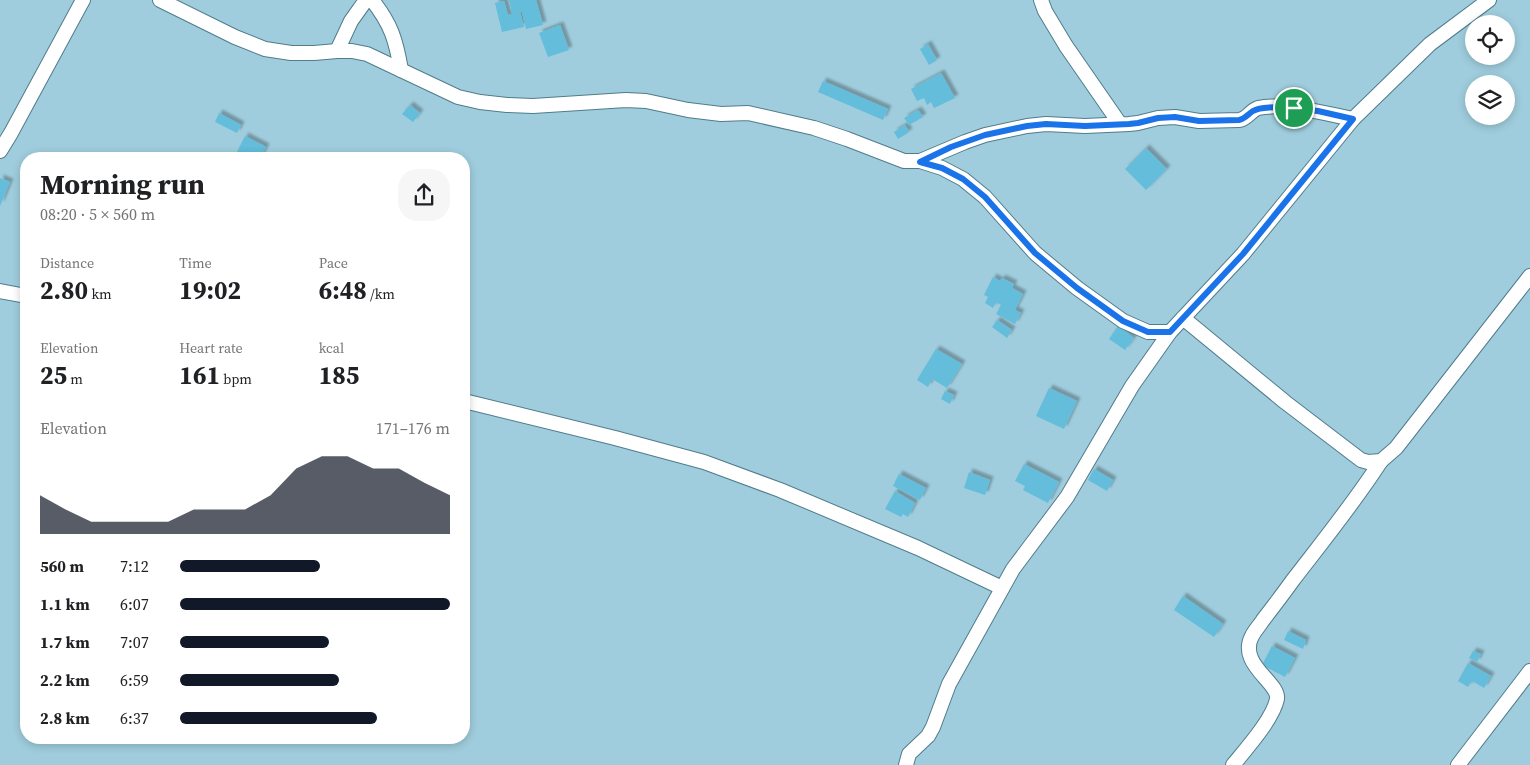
<!DOCTYPE html>
<meta charset="utf-8">
<style>
:root{--surface:#fff;--page:#f6f6f6;--text:#202124;--muted:#757577;--accent:#111827}
body{margin:0;font-family:"Source Serif 4",serif;background:var(--page);color:var(--text);height:100vh;display:flex;flex-direction:column;font-size:19px;white-space:nowrap}
*{box-sizing:border-box;margin:0}
p{font-size:16px;color:var(--muted)}
.icon{flex:none;width:28px;height:28px;fill:none;stroke:currentColor;stroke-width:2;stroke-linecap:round;stroke-linejoin:round}
.map{position:relative;flex:1;overflow:hidden}
.panel{position:absolute;left:20px;top:152px;width:450px;height:592px;display:flex;flex-direction:column;background:var(--surface);border-radius:20px;box-shadow:0 2px 8px #0003}
.panel>*{flex:none}
.fabs{position:absolute;left:1465px;top:15px;display:grid;gap:10px}
.fabs a{display:grid;place-items:center;width:50px;height:50px;border-radius:50%;background:var(--surface);box-shadow:0 2px 8px #0003;font-size:25px}
.pin{position:absolute;display:grid;place-items:center;width:42px;height:42px;color:#fff;margin:-21px;border:2px solid #fff;border-radius:50%;box-shadow:0 1px 5px #0007}
.round{display:grid;place-items:center;flex:none;width:52px;height:52px;border-radius:20px;background:var(--page)}
.overview{display:flex;align-items:center;justify-content:space-between;height:85px;padding:0 20px}
h1{font-size:28px;font-weight:700;line-height:38px}
.metrics{display:grid;grid-template-columns:repeat(3,1fr);gap:8px;height:85px;padding:5px 20px}
.metrics div{display:grid;align-content:center}
.metrics b{font-size:25px;font-weight:700}
.metrics small{font-size:14px;font-weight:400}
.metrics p{font-size:14px}
.chart{height:140px;padding:10px 20px}
.chart p{display:flex;justify-content:space-between}
.chart svg{width:100%;height:90px;margin-top:5px;fill:var(--accent);opacity:.7}
ul{padding:0 20px;list-style:none;font-size:16px}
li{display:grid;grid-template-columns:80px 60px 1fr;align-items:center;height:38px}
li i{height:12px;border-radius:6px;background:var(--accent)}
.map>svg:first-child{display:block}
</style>
<div class="map">
<svg width="1530" height="765" viewBox="0 0 1530 765">
<defs>
<filter id="shadow"><feDropShadow dx="3.5" dy="-3.5" stdDeviation="1" flood-color="#0004"/></filter>
</defs>
<rect width="100%" height="100%" fill="#9fcddd"/>
<g fill="#63bddb" filter="url(#shadow)">
<path d="M509 0H536L543 25 526 29 522 12H520L524 27 502 32 495 3 504 1 508 15 512 14Z"/>
<path d="M560 25 569 50 548 57 539 33Z"/>
<path d="M928 44 937 60 929 65 920 49Z"/>
<path d="M941 73 955 98 934 108 931 102 927 105 924 98 917 101 911 89Z"/>
<path d="M823 81 888 109 883 120 818 92Z"/>
<path d="M410 105 420 113 413 122 402 114Z"/>
<path d="M918 110 923 117 909 125 904 118Z"/>
<path d="M219 113 241 125 237 133 215 122Z"/>
<path d="M905 125 909 132 898 139 894 132Z"/>
<path d="M245 136 266 147 260 159H251L237 152Z"/>
<path d="M1146 148 1167 169 1146 190 1125 169Z"/>
<path d="M0 178 10 182 0 206Z"/>
<path d="M993 277 1000 281 1002 278 1014 284 1012 288 1023 294 1015 310 1021 313 1015 324 996 314 1001 305 996 302 993 308 985 303 988 297 984 295Z"/>
<path d="M997 320 1012 330 1007 338 992 327Z"/>
<path d="M1118 326 1134 338 1125 350 1109 339Z"/>
<path d="M936 349 962 364 947 388 932 379 928 387 917 380Z"/>
<path d="M1049 388 1077 401 1064 429 1036 416Z"/>
<path d="M945 391 954 395 950 404 941 399Z"/>
<path d="M1024 464 1059 482 1048 503 1023 490 1025 486 1015 481Z"/>
<path d="M1094 469 1113 480 1107 491 1088 480Z"/>
<path d="M969 472 990 480 985 495 964 488Z"/>
<path d="M899 474 926 488 920 500 893 486Z"/>
<path d="M895 491 915 503 908 517 903 514 901 517 885 509Z"/>
<path d="M1183 596 1223 624 1214 637 1174 610Z"/>
<path d="M1288 631 1306 640 1303 649 1284 640Z"/>
<path d="M1272 646 1295 658 1285 677 1262 665Z"/>
<path d="M1473 651 1481 654 1477 662 1469 658Z"/>
<path d="M1468 663 1491 676 1484 688 1472 681 1468 687 1458 681Z"/>
</g>
<g fill="none" stroke-linecap="round" stroke-linejoin="round">
<defs>
<g id="street">
<path d="M160 0 235 37 265 49 291 53H314L337 51H352L367 54 458 97 480 102 507 105 533 106 626 100 646 101 688 110 721 114 748 113 814 128 847 139 904 161H920L942 168 963 179 985 197 1035 253 1077 288 1123 321 1148 332H1170"/>
<path d="M372 0C391 24 396 40 401 70"/>
<path d="M1041 0 1045 11 1066 46 1120 124"/>
<path d="M337 51 351 21 366 0"/>
<path d="M0 151 11 133 83 0"/>
<path d="M920 161 965 142 985 135 1027 126 1046 124 1085 126 1129 124 1138 123 1158 118 1175 117 1199 121 1239 120C1247 119 1250 111 1258 108 1283 102 1328 114 1353 119"/>
<path d="M0 291 26 296"/>
<path d="M1183 318 1285 402 1361 460 1368 462 1381 461 1396 448 1530 276"/>
<path d="M464 401 615 438 704 462 780 490 918 548 1002 588"/>
<path d="M906 765 909 754 928 736 933 727 949 684 1013 569 1067 497 1132 386 1170 332 1243 254 1353 119 1430 44 1489 0"/>
<path d="M1233 765C1246 749 1273 719 1277 699 1280 683 1237 664 1252 636 1255 630 1260 625 1263 620 1273 607 1283 594 1293 580 1323 541 1354 503 1381 461"/>
<path d="M1458 765 1530 671"/>
</g>
</defs>
<use href="#street" stroke="#507c8b" stroke-width="16"/>
<use href="#street" stroke="#fff" stroke-width="14"/>
</g>
<g fill="none" stroke-linecap="round" stroke-linejoin="round">
<defs>
<path id="route" d="M1276 107 1318 111 1353 119 1243 254 1170 332H1148L1123 321 1077 288 1035 253 985 197 963 179 942 168 920 162 951 147 985 135 1027 126 1046 124 1085 126 1129 124 1138 123 1158 118 1175 117 1199 121 1239 120C1245 119 1248 114 1253 111 1260 107 1268 108 1276 107Z"/>
</defs>
<use href="#route" stroke="#fff" stroke-width="10"/>
<use href="#route" stroke="#1a73e8" stroke-width="6"/>
</g>
</svg>
<div class="fabs">
<a><svg class="icon" aria-label="locate" viewBox="0 0 24 24"><circle cx="12" cy="12" r="6"/><path d="M12 2v4M12 18v4M2 12h4M18 12h4"/></svg></a>
<a><svg class="icon" aria-label="layers" viewBox="0 0 24 24"><path d="M12 4l9 5-9 5-9-5zM3 14l9 5 9-5"/></svg></a>
</div>
<div class="pin" style="left:1294px;top:108px;background:#1e9e55"><svg class="icon" aria-label="arrive" viewBox="0 0 24 24"><path d="M6 21V4h12l-3 4 3 4H6"/></svg></div>
<section class="panel">
<div class="overview"><div><h1>Morning run</h1><p>08:20 · 5 × 560 m</p></div><a class="round"><svg class="icon" aria-label="share" viewBox="0 0 24 24"><path d="M12 15V3M7 8l5-5 5 5M5 13v7h14v-7"/></svg></a></div>
<div class="metrics">
<div><p>Distance</p><b>2.80<small> km</small></b></div>
<div><p>Time</p><b>19:02</b></div>
<div><p>Pace</p><b>6:48<small> /km</small></b></div>
</div>
<div class="metrics">
<div><p>Elevation</p><b>25<small> m</small></b></div>
<div><p>Heart rate</p><b>161<small> bpm</small></b></div>
<div><p>kcal</p><b>185</b></div>
</div>
<div class="chart"><p><span>Elevation</span>171–176 m</p>
<svg viewBox="0 0 160 44" preserveAspectRatio="none"><path d="M0 44V25L10 32L20 38L30 38L40 38L50 38L60 32L70 32L80 32L90 25L100 12L110 6L120 6L130 12L140 12L150 19L160 25V44z"/></svg>
</div>
<ul>
<li><b>560 m</b>7:12<i style="width:52%"></i></li>
<li><b>1.1 km</b>6:07<i style="width:100%"></i></li>
<li><b>1.7 km</b>7:07<i style="width:55%"></i></li>
<li><b>2.2 km</b>6:59<i style="width:59%"></i></li>
<li><b>2.8 km</b>6:37<i style="width:73%"></i></li>
</ul>
</section>
</div>
